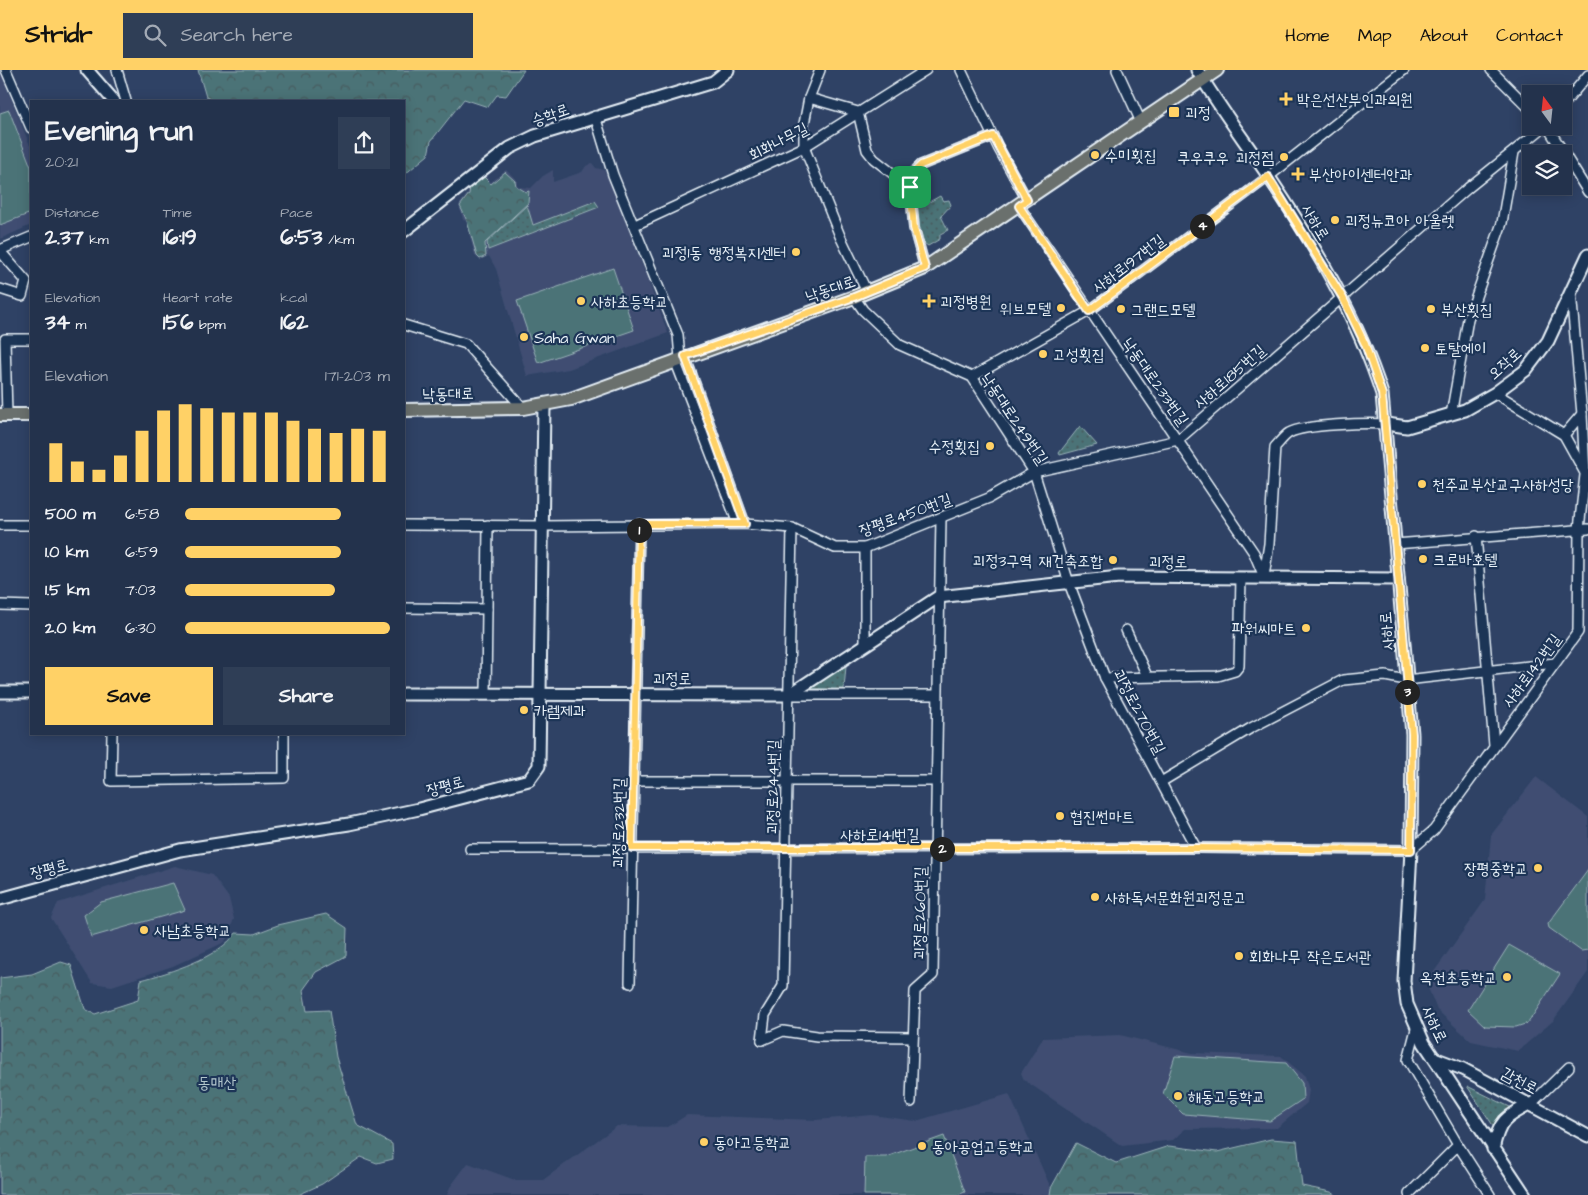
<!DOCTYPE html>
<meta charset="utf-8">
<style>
:root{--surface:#23324c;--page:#2f3e56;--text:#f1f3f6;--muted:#a3aab5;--line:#404d64;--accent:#ffd166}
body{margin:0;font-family:"Architects Daughter","Poor Story",sans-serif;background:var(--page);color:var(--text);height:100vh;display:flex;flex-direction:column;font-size:19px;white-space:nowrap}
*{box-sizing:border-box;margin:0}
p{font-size:16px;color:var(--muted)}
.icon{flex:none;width:28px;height:28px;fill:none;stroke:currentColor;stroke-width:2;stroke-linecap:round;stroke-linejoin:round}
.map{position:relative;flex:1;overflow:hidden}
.details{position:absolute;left:30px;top:30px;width:375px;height:635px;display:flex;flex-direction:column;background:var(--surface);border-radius:0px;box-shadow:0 2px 12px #0003,0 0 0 1px var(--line)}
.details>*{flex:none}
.needle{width:32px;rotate:345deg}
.fabs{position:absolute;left:1522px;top:15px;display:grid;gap:10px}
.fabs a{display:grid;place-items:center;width:50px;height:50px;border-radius:0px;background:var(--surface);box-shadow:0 2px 12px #0003,0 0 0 1px var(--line);font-size:25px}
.pin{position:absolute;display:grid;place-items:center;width:42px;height:42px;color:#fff;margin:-21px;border-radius:10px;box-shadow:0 2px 8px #0006}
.km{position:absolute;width:25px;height:25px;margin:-12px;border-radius:50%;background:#222;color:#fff;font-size:14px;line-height:25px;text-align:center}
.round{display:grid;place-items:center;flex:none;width:52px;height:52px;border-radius:0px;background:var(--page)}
.summary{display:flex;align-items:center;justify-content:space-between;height:85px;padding:0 15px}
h1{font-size:28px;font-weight:800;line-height:38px}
.stats{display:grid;grid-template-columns:repeat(3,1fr);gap:8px;height:85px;padding:5px 15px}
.stats div{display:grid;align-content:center}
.stats b{font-size:21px;font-weight:800}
.stats small{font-size:14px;font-weight:400}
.stats p{font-size:14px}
.chart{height:140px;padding:10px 15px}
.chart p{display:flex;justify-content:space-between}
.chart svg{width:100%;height:90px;margin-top:5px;stroke:var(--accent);stroke-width:6}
.primary-button{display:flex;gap:10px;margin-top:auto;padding:10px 15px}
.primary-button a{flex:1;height:58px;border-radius:0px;background:var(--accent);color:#111;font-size:20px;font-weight:800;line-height:58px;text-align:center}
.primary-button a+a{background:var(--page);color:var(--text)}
ul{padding:0 15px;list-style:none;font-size:16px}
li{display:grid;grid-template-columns:80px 60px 1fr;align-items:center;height:38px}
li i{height:12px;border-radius:6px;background:var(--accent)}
header{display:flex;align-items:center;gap:30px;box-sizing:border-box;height:70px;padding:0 25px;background:var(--accent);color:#111}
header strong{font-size:24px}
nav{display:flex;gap:28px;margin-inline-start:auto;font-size:18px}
.search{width:350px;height:45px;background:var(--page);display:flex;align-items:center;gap:12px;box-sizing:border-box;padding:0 18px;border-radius:0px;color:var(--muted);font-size:19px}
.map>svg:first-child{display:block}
</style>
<header>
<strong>Stridr</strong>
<div class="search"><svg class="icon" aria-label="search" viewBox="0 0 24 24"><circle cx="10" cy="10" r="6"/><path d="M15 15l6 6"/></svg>Search here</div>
<nav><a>Home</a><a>Map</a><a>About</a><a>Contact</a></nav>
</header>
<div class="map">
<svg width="1588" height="1125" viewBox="0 0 1588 1125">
<defs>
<pattern id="green-dots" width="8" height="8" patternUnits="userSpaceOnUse" patternTransform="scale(1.25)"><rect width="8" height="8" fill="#4b7377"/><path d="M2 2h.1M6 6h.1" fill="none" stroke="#485b5e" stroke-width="1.8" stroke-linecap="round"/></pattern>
<pattern id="forest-crowns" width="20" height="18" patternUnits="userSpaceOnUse" patternTransform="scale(1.25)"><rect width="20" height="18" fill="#4b7377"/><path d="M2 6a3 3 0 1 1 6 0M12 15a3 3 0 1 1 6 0" fill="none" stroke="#485b5e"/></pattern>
</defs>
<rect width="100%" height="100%" fill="#2f4265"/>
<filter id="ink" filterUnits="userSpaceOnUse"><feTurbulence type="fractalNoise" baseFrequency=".02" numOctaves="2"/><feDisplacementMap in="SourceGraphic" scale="10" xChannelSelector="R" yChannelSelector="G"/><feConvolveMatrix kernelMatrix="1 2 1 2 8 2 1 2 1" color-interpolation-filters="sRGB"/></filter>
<g filter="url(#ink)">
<g fill="#3f4e72">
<path d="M0 1 31 78V155L0 169Z"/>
<path d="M592 93 596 98 604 100 612 115 668 263 569 299 527 306 496 199 489 186 480 190 475 186 466 151 463 150 459 135 468 123 470 116 484 105 491 112 506 100 517 110V115L520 117 531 118 543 106 553 100V112L582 102 586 96Z"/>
<path d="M1536 707 1588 747V902L1553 951 1518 981 1471 971 1437 940 1426 913 1485 830 1491 765Z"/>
<path d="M175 796 212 805 229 828 234 849 225 872 173 896 112 916 92 913 51 848 58 833Z"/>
<path d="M1120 965 1192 983 1281 986 1305 1006 1309 1020 1307 1033 1277 1058 1185 1059 1173 1070 1122 1076 1024 1010 1021 1003 1043 968Z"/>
<path d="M1009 1024 1051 1118 1050 1125H447L450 1117 468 1093 515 1110H543L617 1056 668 1057 687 1045 816 1050 872 1045 916 1051Z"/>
</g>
<g fill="url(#green-dots)" stroke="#9ab2b8">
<path d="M940 126 943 131 949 130 951 135 941 146 948 160 940 164V169L928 176C914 168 917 148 915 133L918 132 920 137Z"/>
<path d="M595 131 599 137 488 180 487 172 527 135 533 155Z"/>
<path d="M1080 356 1097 375 1060 385 1059 383Z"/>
<path d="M847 585 844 619 795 618Z"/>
<path d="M1467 1016 1512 1038C1502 1042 1497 1046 1494 1057Z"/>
</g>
<g fill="url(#forest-crowns)" stroke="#9ab2b8">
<path d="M198 0H524L506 26 497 25 488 37 464 29 431 71 428 85 404 105V31H214L206 27Z"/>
<path d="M505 102 515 111 516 116 526 122 529 121 528 133 485 173 486 186 480 189 477 186 467 151 460 136 469 124 470 117 484 107 491 114Z"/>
<path d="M326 844 347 858 346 886 316 902 303 920 307 941 329 940 336 987 357 1055 392 1074 393 1089 377 1093 361 1087 322 1114 298 1125H0V908L32 904 61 892 71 895 85 939 95 944 138 930 141 910C171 902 218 888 236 863L254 864 278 855Z"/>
<path d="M1271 1069 1297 1071 1302 1116 1331 1122 1336 1125H1050L1051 1118 1076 1073 1116 1093 1169 1076 1217 1082Z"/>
</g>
<g fill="#4b7377" stroke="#9ab2b8">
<path d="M9 40 31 97V143L0 155V43Z"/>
<path d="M613 198 634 260 538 293 517 231Z"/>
<path d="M1588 800V880L1581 881 1549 858 1548 854Z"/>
<path d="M173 813 185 840 91 867 84 845 101 832Z"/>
<path d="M1509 875 1560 904 1528 953 1516 957 1485 956 1468 940Z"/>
<path d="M1175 986 1286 993 1302 1013 1303 1029 1270 1051 1183 1044 1163 1024Z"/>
<path d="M944 1066 965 1122 957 1125H864L865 1087H886Z"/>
</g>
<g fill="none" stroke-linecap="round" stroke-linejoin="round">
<defs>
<g id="street">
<path d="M6 0 31 58"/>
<path d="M117 0 126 31"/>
<path d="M820 0 809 28 804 54V77L840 166 867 222"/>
<path d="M961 0 998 77 1027 130"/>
<path d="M1117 0 1141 52"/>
<path d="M1491 0 1531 40"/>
<path d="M809 28 858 42 867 80 874 89 910 117 914 158 925 198"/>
<path d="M1564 34 1588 5"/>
<path d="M595 46 613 105 678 265 680 288"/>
<path d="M1547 56 1588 122"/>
<path d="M905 111 921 95 993 66"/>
<path d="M1019 136 1254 483 1264 507"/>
<path d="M635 155 804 77 926 0"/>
<path d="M0 180 31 167"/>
<path d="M0 181 26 211 22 226 0 219"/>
<path d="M854 227 863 240 900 275 972 307 1034 402 1069 513 1105 608 1196 778"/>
<path d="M404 255 466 274 523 338"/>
<path d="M685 286 745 454"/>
<path d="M675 290 738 454"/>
<path d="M972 307 1089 241 1268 107 1404 0"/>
<path d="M1495 323 1564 365 1584 401"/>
<path d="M7 345 5 269H31"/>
<path d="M1451 345 1468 249 1502 153 1514 82"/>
<path d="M1564 365 1582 344"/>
<path d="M0 455H31"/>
<path d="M404 455 542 456 745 454 792 458 835 478H865L989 428 1034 402 1178 370 1468 118 1545 56"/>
<path d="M1476 466 1494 675"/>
<path d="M1395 474 1588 459"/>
<path d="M1264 506 1269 474 1275 377C1279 373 1284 366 1289 363 1305 354 1367 353 1387 354"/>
<path d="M0 535 31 536"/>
<path d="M404 538 487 539"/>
<path d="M1126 560 1147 606"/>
<path d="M865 575V478"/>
<path d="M1105 608 1218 606 1235 601 1239 596 1241 508"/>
<path d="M486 624 488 455"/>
<path d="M789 625H937"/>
<path d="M112 664 111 711 284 708V664"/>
<path d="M634 711H936"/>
<path d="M1161 712 1251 658 1343 610 1385 606 1406 610 1555 593"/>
<path d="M470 779 1196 778 1411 780 1434 760 1578 562 1579 459 1585 405 1582 344 1571 222"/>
<path d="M630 913 639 454"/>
<path d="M762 970 765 945 783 916 792 458"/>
<path d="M762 970 783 961 817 966 913 967"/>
<path d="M911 1032 915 921 933 905 941 448"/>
<path d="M1531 1034 1569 997"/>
<path d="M1458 1075 1490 1125"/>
<path d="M1409 1124 1458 1075 1408 990 1416 959"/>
</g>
<g id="secondary">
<path d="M87 0 114 31"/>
<path d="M1197 0C1219 37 1245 71 1269 107 1315 176 1357 246 1382 324L1412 664 1411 780 1404 911 1407 934 1424 973 1525 1125"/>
<path d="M404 161 510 78 535 66 713 12 728 0"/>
<path d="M1387 354 1407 357 1465 340 1495 323 1526 300 1548 271 1588 185"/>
<path d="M0 622H31"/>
<path d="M404 624 789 625 938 527 1119 507 1398 509"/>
<path d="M0 829 180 780 349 754 419 739 529 710 539 696 544 335"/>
<path d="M1434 988 1463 999 1588 1066"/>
<path d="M1493 1079C1499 1051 1505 1047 1531 1034"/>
</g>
<g id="primary">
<path d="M404 340 523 338 571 329 854 227 925 198 1217 0"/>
<path d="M0 345H31"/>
</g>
</defs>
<use href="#street" stroke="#e8f1f8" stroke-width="12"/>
<use href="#secondary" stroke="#e8f1f8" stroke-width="15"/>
<use href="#primary" stroke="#e8f1f8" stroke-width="16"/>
<use href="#street" stroke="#1d3557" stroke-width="9"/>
<use href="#secondary" stroke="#1d3557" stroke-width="11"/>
<use href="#primary" stroke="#6b706d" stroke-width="12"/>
</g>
</g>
<g fill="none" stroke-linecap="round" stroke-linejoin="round" filter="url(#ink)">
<defs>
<path id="route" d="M993 66 1027 130 1019 136 1089 241 1268 107 1343 228 1365 274 1382 324 1412 664 1411 780 1196 778H632L639 454H745L685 286 854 227 925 198 914 158 910 117 905 111 921 95Z"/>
</defs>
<use href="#route" stroke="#fff" stroke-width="10"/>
<use href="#route" stroke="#ffd166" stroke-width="6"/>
</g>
<g fill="#ffd166" stroke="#1d3557" stroke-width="2">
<path d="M1283.5 21.5h5v5h5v5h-5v5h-5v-5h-5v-5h5z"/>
<rect x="1168" y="36" width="12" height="12" rx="2.5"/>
<circle cx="1095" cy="85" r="5"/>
<circle cx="1284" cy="87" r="5"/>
<path d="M1295.5 96.5h5v5h5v5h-5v5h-5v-5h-5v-5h5z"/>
<circle cx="1335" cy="150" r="5"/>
<circle cx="796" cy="182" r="5"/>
<circle cx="581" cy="231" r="5"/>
<path d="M926.5 223.5h5v5h5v5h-5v5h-5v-5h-5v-5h5z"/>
<circle cx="1061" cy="238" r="5"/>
<circle cx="1121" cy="239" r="5"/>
<circle cx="1431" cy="239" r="5"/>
<circle cx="524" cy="267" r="5"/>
<circle cx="1425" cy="278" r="5"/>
<circle cx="1043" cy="284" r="5"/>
<circle cx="990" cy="376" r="5"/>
<circle cx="1422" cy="414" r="5"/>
<circle cx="1423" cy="489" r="5"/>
<circle cx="1113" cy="490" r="5"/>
<circle cx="1306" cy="558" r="5"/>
<circle cx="524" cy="640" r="5"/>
<circle cx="1060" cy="746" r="5"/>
<circle cx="1538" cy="798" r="5"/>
<circle cx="1095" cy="827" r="5"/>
<circle cx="144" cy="860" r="5"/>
<circle cx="1239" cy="886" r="5"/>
<circle cx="1507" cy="907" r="5"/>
<circle cx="1178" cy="1026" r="5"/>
<circle cx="704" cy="1072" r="5"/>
<circle cx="922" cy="1076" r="5"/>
</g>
<g text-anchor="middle" stroke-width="4.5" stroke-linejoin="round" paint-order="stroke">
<g font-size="16" fill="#e8f1f8" stroke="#1d3557" text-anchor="start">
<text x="1297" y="35">박은선산부인과의원</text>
<text x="1185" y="48">괴정</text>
<text x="1105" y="91">수미횟집</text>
<text x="1274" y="93" text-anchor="end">쿠우쿠우 괴정점</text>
<text x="1309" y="110">부산아이센터안과</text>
<text x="1345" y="156">괴정뉴코아 아울렛</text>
<text x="786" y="188" text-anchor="end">괴정1동 행정복지센터</text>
<text x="591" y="237">사하초등학교</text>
<text x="940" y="237">괴정병원</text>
<text x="1051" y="244" text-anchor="end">위브모텔</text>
<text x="1131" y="245">그랜드모텔</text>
<text x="1441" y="245">부산횟집</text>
<text x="534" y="273">Saha Gwan</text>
<text x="1435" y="284">토탈에이</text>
<text x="1053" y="290">고성횟집</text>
<text x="980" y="382" text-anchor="end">수정횟집</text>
<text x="1432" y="420">천주교부산교구사하성당</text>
<text x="1433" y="495">크로바호텔</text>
<text x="1103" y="496" text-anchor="end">괴정3구역 재건축조합</text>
<text x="1296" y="564" text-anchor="end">파워씨마트</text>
<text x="534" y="646">카렘제과</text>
<text x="1070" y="752">협진썬마트</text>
<text x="1528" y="804" text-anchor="end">장평중학교</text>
<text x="1105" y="833">사하독서문화원괴정문고</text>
<text x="154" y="866">사남초등학교</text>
<text x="1249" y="892">회화나무 작은도서관</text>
<text x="1497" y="913" text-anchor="end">옥천초등학교</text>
<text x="1188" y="1032">해동고등학교</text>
<text x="714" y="1078">동아고등학교</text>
<text x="932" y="1082">동아공업고등학교</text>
</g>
<g font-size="16" fill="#e8f1f8" stroke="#1d3557">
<text transform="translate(550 44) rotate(-19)" y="6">승학로</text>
<text transform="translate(778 71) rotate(-27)" y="6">회화나무길</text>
<text transform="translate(1316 152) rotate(59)" y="6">사하로</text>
<text transform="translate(1128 193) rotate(-37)" y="6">사하로197번길</text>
<text transform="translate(830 218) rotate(-19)" y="6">낙동대로</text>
<text transform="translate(1504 293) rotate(-42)" y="6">오작로</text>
<text transform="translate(1229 306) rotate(-41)" y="6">사하로185번길</text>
<text transform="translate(1156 311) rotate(55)" y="6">낙동대로233번길</text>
<text transform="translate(448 323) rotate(-1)" y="6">낙동대로</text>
<text transform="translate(1015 348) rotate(56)" y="6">낙동대로249번길</text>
<text transform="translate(905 444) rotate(-20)" y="6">장평로450번길</text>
<text x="1168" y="497">괴정로</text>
<text transform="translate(1386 561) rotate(-95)" y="6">사하로</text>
<text transform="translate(1531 600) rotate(-54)" y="6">사하로142번길</text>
<text x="672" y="614">괴정로</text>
<text transform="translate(1140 641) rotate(62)" y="6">괴정로270번길</text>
<text transform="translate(445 715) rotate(-15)" y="6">장평로</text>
<text transform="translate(772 717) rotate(-89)" y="6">괴정로244번길</text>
<text transform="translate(618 753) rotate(-89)" y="6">괴정로232번길</text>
<text x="880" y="770">사하로141번길</text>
<text transform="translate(49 798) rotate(-15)" y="6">장평로</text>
<text transform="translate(919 843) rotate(-89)" y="6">괴정로260번길</text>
<text transform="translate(1435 954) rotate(64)" y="6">사하로</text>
<text transform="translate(1520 1010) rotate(28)" y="6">감천로</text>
</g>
<g font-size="16" fill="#b1c5cb" stroke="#1d3557">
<text x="217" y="1018">동매산</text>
</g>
</g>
</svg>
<div class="fabs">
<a><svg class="needle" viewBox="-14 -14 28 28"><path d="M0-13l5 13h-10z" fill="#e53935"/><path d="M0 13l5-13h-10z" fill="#a3aab5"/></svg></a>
<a><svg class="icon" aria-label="layers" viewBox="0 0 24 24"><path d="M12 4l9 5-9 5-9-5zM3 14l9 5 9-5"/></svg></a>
</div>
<div class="pin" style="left:910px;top:117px;background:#1e9e55"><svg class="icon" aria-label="arrive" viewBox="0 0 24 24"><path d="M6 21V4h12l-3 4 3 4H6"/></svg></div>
<b class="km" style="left:639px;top:460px">1</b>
<b class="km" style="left:942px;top:779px">2</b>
<b class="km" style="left:1407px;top:622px">3</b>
<b class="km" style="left:1202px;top:156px">4</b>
<section class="details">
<div class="summary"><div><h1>Evening run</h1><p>20:21</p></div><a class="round"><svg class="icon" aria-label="share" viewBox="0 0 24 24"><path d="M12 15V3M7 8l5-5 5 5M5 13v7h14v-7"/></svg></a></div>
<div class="stats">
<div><p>Distance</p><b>2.37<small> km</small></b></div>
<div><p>Time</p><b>16:19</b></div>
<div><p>Pace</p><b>6:53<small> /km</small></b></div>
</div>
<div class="stats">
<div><p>Elevation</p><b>34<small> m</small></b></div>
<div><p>Heart rate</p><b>156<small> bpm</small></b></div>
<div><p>kcal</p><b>162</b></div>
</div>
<div class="chart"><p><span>Elevation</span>171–203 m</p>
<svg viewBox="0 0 160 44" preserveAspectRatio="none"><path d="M5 44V25M15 44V34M25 44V38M35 44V31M45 44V19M55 44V9M65 44V6M75 44V8M85 44V10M95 44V10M105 44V10M115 44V14M125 44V18M135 44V20M145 44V18M155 44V19"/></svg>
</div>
<ul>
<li><b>500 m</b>6:58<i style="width:76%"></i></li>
<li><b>1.0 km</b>6:59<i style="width:76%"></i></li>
<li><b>1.5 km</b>7:03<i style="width:73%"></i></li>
<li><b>2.0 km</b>6:30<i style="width:100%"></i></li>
</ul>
<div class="primary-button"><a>Save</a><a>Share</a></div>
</section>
</div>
